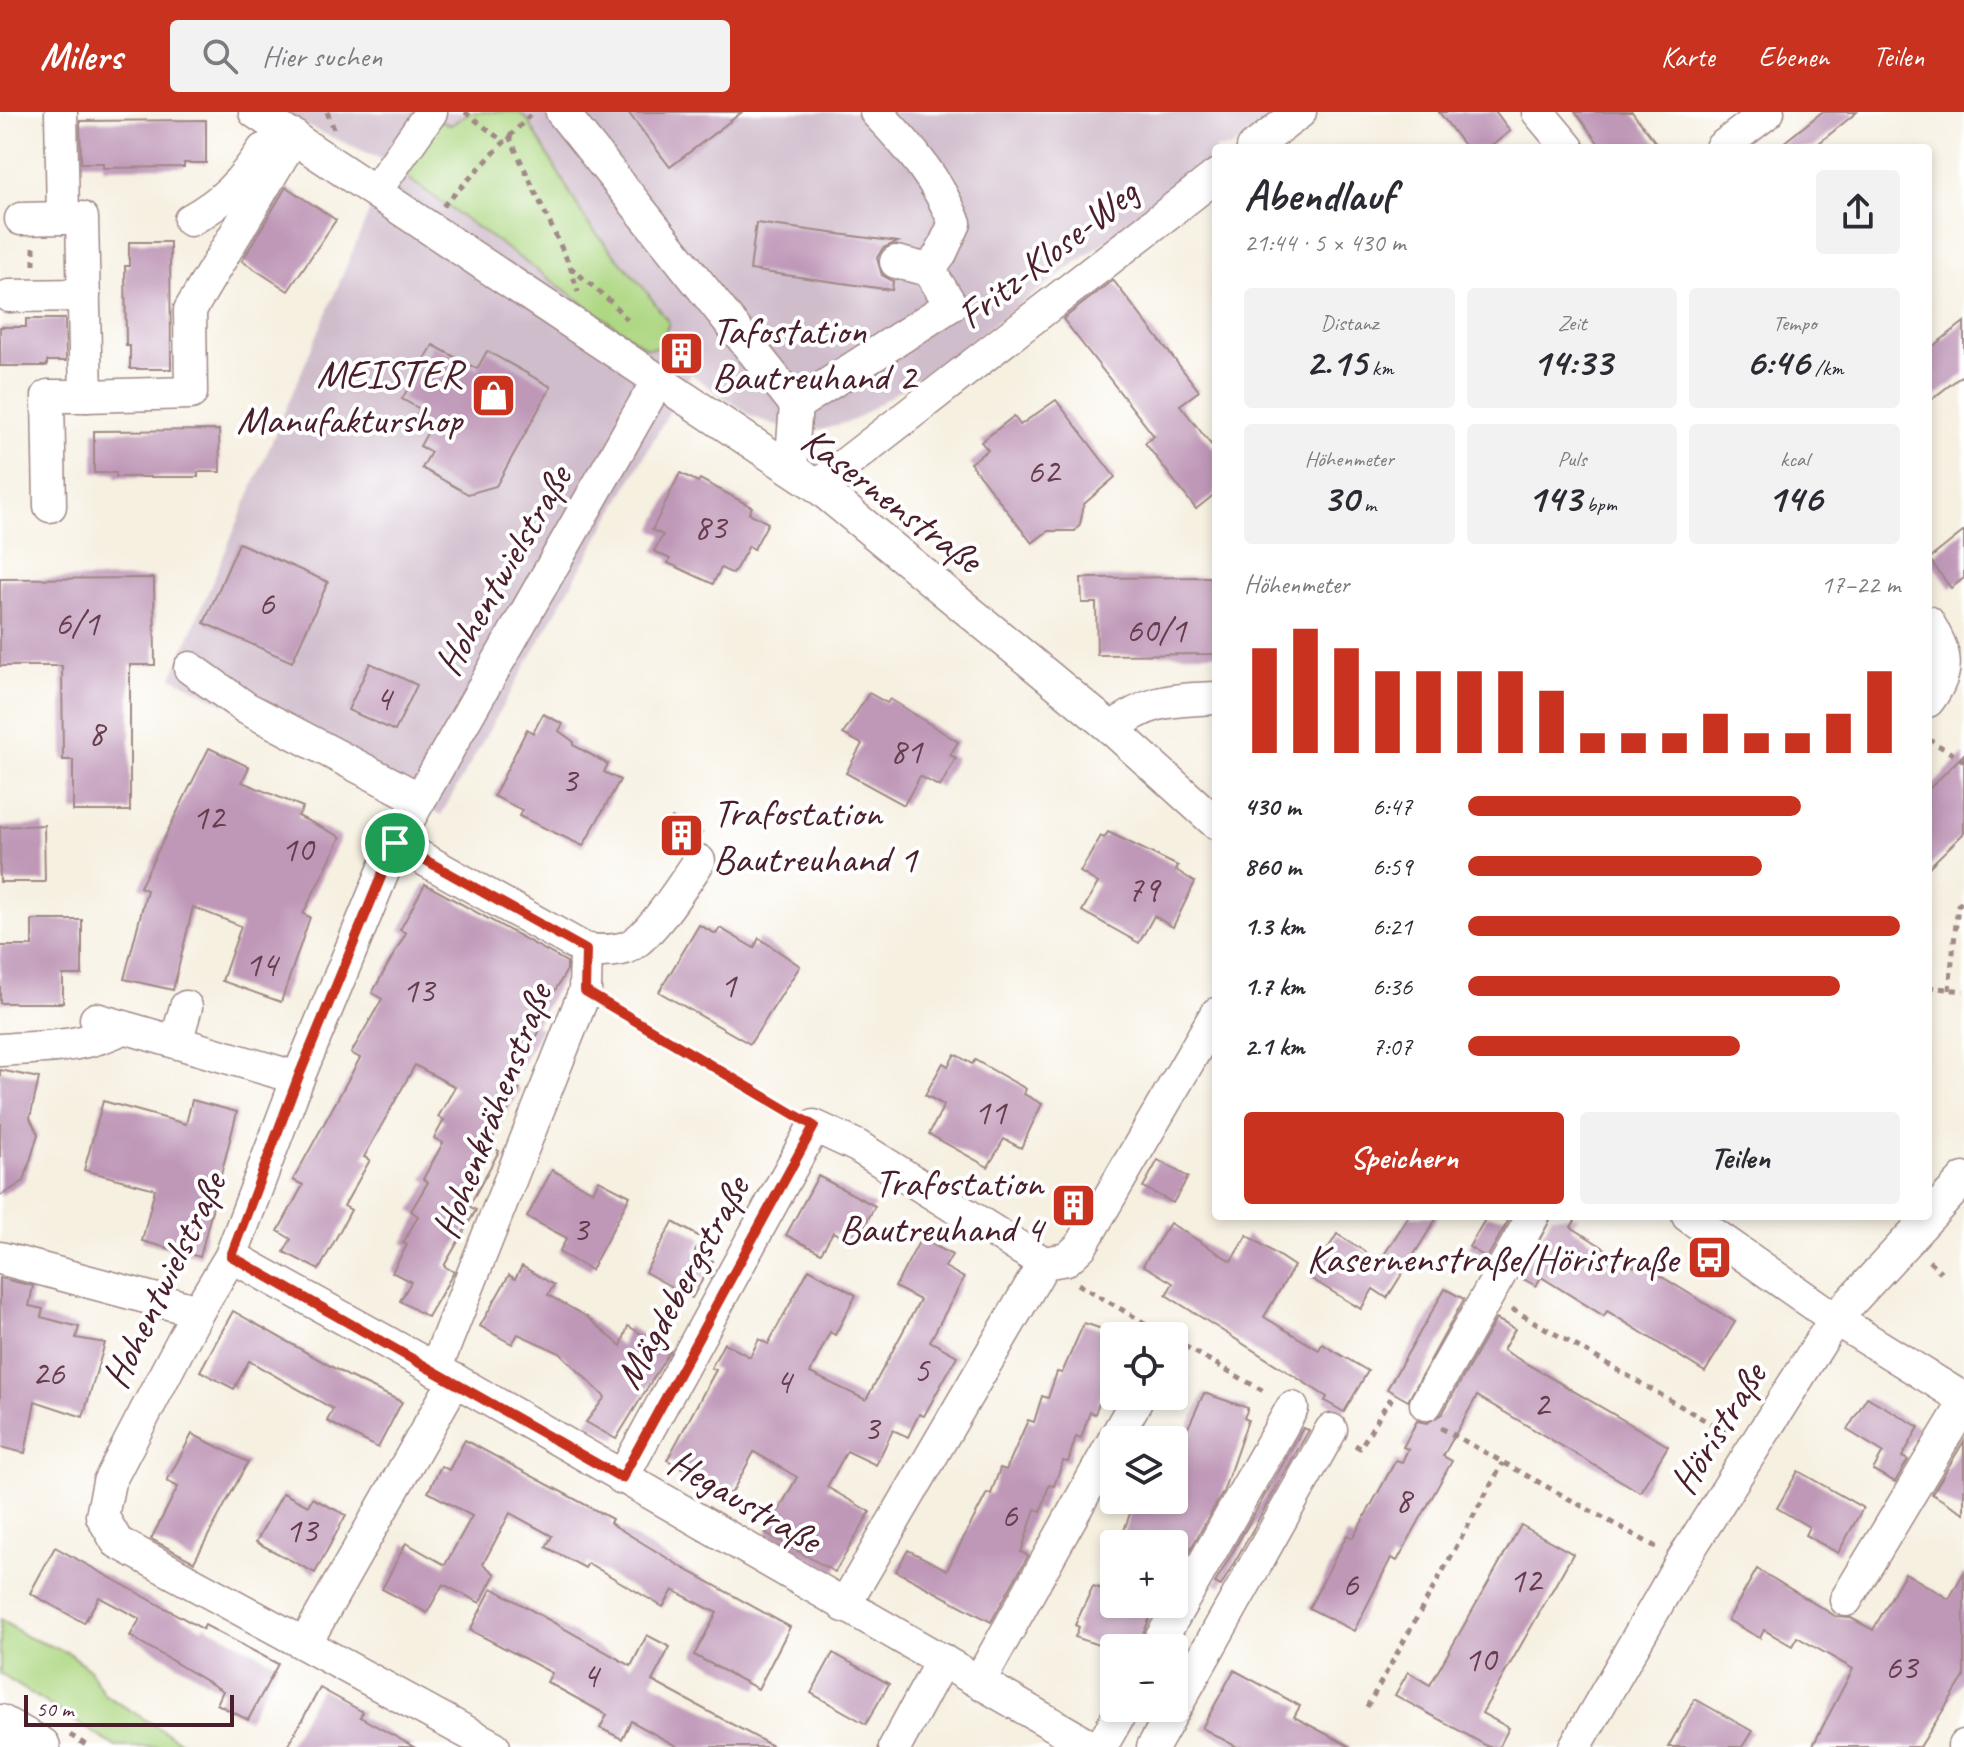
<!DOCTYPE html>
<html lang="de">
<meta charset="utf-8">
<style>
:root{--surface:#fff;--page:#f2f2f3;--text:#2b2b33;--muted:#7c7c81;--accent:#c8321e}
body{margin:0;font-family:Caveat,sans-serif;background:var(--page);color:var(--text);height:100vh;display:flex;flex-direction:column;font-size:30px;white-space:nowrap}
*{box-sizing:border-box;margin:0}
p{font-size:26px;color:var(--muted)}
.icon{flex:none;width:44px;height:44px;fill:none;stroke:currentColor;stroke-width:2;stroke-linecap:round;stroke-linejoin:round}
.map{position:relative;flex:1;overflow:hidden}
.panel{position:absolute;left:1212px;top:32px;width:720px;height:1076px;display:flex;flex-direction:column;background:var(--surface);border-radius:8px;box-shadow:0 4px 12px #0003}
.panel>*{flex:none}
.buttons{position:absolute;left:1100px;top:1210px;display:grid;gap:16px}
.buttons a{display:grid;place-items:center;width:88px;height:88px;border-radius:8px;background:var(--surface);box-shadow:0 4px 12px #0003;font-size:40px}
.scale{position:absolute;left:24px;bottom:20px;width:210px;box-sizing:border-box;padding-left:8px;border:4px solid #4a1f2b;border-top:0;font-size:22px;line-height:28px;white-space:nowrap;color:#4a1f2b;-webkit-text-stroke:6px #fff;paint-order:stroke}
.pin{position:absolute;display:grid;place-items:center;width:68px;height:68px;color:#fff;margin:-34px;border:4px solid #fff;border-radius:50%;box-shadow:0 2px 8px #0007}
.round{display:grid;place-items:center;flex:none;width:84px;height:84px;border-radius:8px;background:var(--page)}
.headline{display:flex;align-items:center;justify-content:space-between;height:136px;padding:0 32px}
h1{font-size:44px;font-weight:800;line-height:60px}
.stats{display:grid;grid-template-columns:repeat(3,1fr);gap:12px;height:136px;padding:8px 32px}
.stats div{display:grid;align-content:center;border-radius:8px;background:var(--page);text-align:center}
.stats b{font-size:40px;font-weight:800}
.stats small{font-size:22px;font-weight:400}
.stats p{font-size:22px}
.chart{height:224px;padding:16px 32px}
.chart p{display:flex;justify-content:space-between}
.chart svg{width:100%;height:144px;margin-top:8px;stroke:var(--accent);stroke-width:6}
.cta{display:flex;gap:16px;margin-top:auto;padding:16px 32px}
.cta a{flex:1;height:92px;border-radius:8px;background:var(--accent);color:#fff;font-size:32px;font-weight:800;line-height:92px;text-align:center}
.cta a+a{background:var(--page);color:var(--text)}
ul{padding:0 32px;list-style:none;font-size:26px}
li{display:grid;grid-template-columns:128px 96px 1fr;align-items:center;height:60px}
li i{height:20px;border-radius:10px;background:var(--accent)}
header{display:flex;align-items:center;gap:48px;box-sizing:border-box;height:112px;padding:0 40px;background:var(--accent);color:#fff}
header strong{font-size:38px}
nav{display:flex;gap:44px;margin-inline-start:auto;font-size:28px}
.search{width:560px;height:72px;background:var(--page);display:flex;align-items:center;gap:20px;box-sizing:border-box;padding:0 28px;border-radius:8px;color:var(--muted);font-size:30px}
.map>svg:first-child{display:block}
</style>
<header>
<strong>Milers</strong>
<div class="search"><svg class="icon" aria-label="search" viewBox="0 0 24 24"><circle cx="10" cy="10" r="6"/><path d="M15 15l6 6"/></svg>Hier suchen</div>
<nav><a>Karte</a><a>Ebenen</a><a>Teilen</a></nav>
</header>
<div class="map">
<svg width="1964" height="1635" viewBox="0 0 1964 1635">
<rect width="100%" height="100%" fill="#fff"/>
<filter id="ink" filterUnits="userSpaceOnUse"><feTurbulence type="fractalNoise" baseFrequency=".0125" numOctaves="2"/><feDisplacementMap in="SourceGraphic" scale="16" xChannelSelector="R" yChannelSelector="G"/><feConvolveMatrix kernelMatrix="1 2 1 2 8 2 1 2 1" color-interpolation-filters="sRGB"/></filter>
<filter id="wash" filterUnits="userSpaceOnUse"><feTurbulence type="fractalNoise" baseFrequency=".006" numOctaves="4" result="noise"/><feDisplacementMap in="SourceGraphic" scale="32" xChannelSelector="R" yChannelSelector="G"/><feGaussianBlur stdDeviation="1.8" result="paint"/><feColorMatrix in="noise" values="0 0 0 0 0 0 0 0 0 0 0 0 0 0 0 0 0 1.4 0 .05"/><feComposite in="paint" operator="in"/></filter>
<g filter="url(#wash)">
<rect width="100%" height="100%" fill="#f6f0e1"/>
<path fill="#d0bdcc" d="M275 0H1279L1231 36H1216V47L947 247 854 308 821 318 784 317 751 304 691 262 441 703 172 565 390 51Z"/>
<g fill="#afd884" stroke="#7c7c58" stroke-width="2">
<path d="M470 0H518L527 7 588 112 643 175 669 211 659 235 646 236 409 67 408 58 439 8 451 13Z"/>
<path d="M0 1507 27 1525 69 1541 88 1556 104 1582 189 1635H116L0 1562Z"/>
</g>
<g id="blocks">
<g fill="#bf98b8">
<path d="M628 0H742L670 55Z"/>
<path d="M1439 0H1496L1510 19 1489 36H1466Z"/>
<path d="M1575 0H1632L1660 36H1602Z"/>
<path d="M1822 0H1857L1813 36H1777Z"/>
<path d="M206 8V51H184V55L103 56V51H81L80 9Z"/>
<path d="M286 75 336 108 288 179 242 149Z"/>
<path d="M756 111 898 130 883 136 877 146 882 163 893 169 892 178 750 158Z"/>
<path d="M129 130H170L171 257H130V234H126L125 154H129Z"/>
<path d="M1113 168 1199 279 1180 293 1216 339V381L1196 397 1145 331 1154 324 1063 207Z"/>
<path d="M26 207H65L66 249H47V254H0V215H26Z"/>
<path d="M1964 210V262L1928 290V238Z"/>
<path d="M433 233 477 257 487 239 551 275 496 374 468 382 422 356 431 340 420 334 430 316 414 307 420 297 402 287Z"/>
<path d="M1056 288 1115 365 1084 392 1080 412 1075 419H1048L1032 431 970 351 988 338 981 330 1014 304 1020 313Z"/>
<path d="M219 318 220 360H198V365H116V361H94V319Z"/>
<path d="M680 361 698 370 700 367 752 395 749 401 768 411 754 437 749 434 733 462 721 456 713 472 668 451 670 447 654 439 663 423 652 418Z"/>
<path d="M1964 419V466L1951 476 1929 447Z"/>
<path d="M239 431 328 470 292 550 204 511Z"/>
<path d="M1216 465V542L1097 543 1096 491H1082L1081 466Z"/>
<path d="M154 466 155 553H130V699H73V648H63L62 554H0V467Z"/>
<path d="M370 551 417 573 395 619 348 598Z"/>
<path d="M869 581 887 591 890 587 958 630 950 643 956 646 940 675 920 664 904 693 846 661 862 632 843 622Z"/>
<path d="M543 602 563 612 559 619 574 630 573 633 608 652 604 660 620 668 583 734 519 704 522 698 494 684 527 617 533 621Z"/>
<path d="M209 636 249 655 242 670 303 695 298 704 341 725 303 802 310 805 281 890 222 869 241 814 193 795 173 878 124 867 147 778 140 775Z"/>
<path d="M1964 642V721L1928 756V678Z"/>
<path d="M672 706 702 721 696 731 685 737 662 724Z"/>
<path d="M44 713 45 770H0V715Z"/>
<path d="M1108 720 1178 754 1176 758 1195 770 1173 815 1154 804 1139 831 1082 799 1098 771 1080 760 1101 724 1104 726Z"/>
<path d="M425 772 567 850V858L535 913 541 916 512 972 520 977 489 1033 499 1039 469 1094 476 1098 444 1154 454 1160 428 1205 400 1189 411 1170 392 1160 407 1133 403 1131 418 1104 411 1099 428 1070 423 1067 443 1031 434 1026 444 1008 438 1005 455 975 415 953 364 1045 370 1048 344 1094 351 1098 319 1158 284 1140 291 1127 278 1119 303 1073 293 1068 360 946 351 941 382 887 372 881 406 821 400 818Z"/>
<path d="M32 808H82V863H63V891H0V834H32Z"/>
<path d="M699 813 716 822 720 816 754 836 759 826 800 854 750 932 659 880Z"/>
<path d="M955 942 972 952 975 948 1026 977 1024 982 1042 992 1021 1036 1004 1027 988 1055 929 1022 944 993 925 983 943 951 948 954Z"/>
<path d="M0 958 39 966 30 1006 38 1022 24 1069 0 1084Z"/>
<path d="M192 988 237 1000 200 1145 142 1129 155 1077 84 1058 103 989 186 1012Z"/>
<path d="M1158 1048 1188 1065 1173 1091 1143 1075Z"/>
<path d="M552 1058 593 1080 599 1068 630 1084 591 1158 559 1140 567 1126 527 1105Z"/>
<path d="M818 1064 875 1094 855 1132 833 1120 821 1141 786 1123Z"/>
<path d="M1409 1104H1438L1387 1186 1373 1177 1361 1197 1310 1166 1337 1122 1380 1149Z"/>
<path d="M1487 1104H1511L1487 1146 1469 1135Z"/>
<path d="M1552 1104H1578L1571 1115 1634 1155 1638 1150 1735 1210 1705 1260 1607 1199 1604 1204 1541 1165 1536 1174 1520 1165Z"/>
<path d="M673 1110 702 1126 695 1139 713 1149 692 1186 645 1160Z"/>
<path d="M1170 1111 1231 1149 1247 1123 1294 1154 1264 1205 1319 1238 1322 1232 1368 1259 1344 1300 1325 1289 1327 1285 1166 1183 1173 1171 1143 1153Z"/>
<path d="M921 1126 952 1143 945 1155 964 1166 930 1229 957 1244 924 1304 919 1302 908 1325 893 1318 876 1353 847 1339 827 1375 870 1400 835 1460 766 1421 797 1365 754 1340 731 1382 667 1348 716 1258 711 1256 724 1231 750 1245 759 1227 768 1232 809 1157 856 1183 835 1223 830 1220 810 1261 866 1288 920 1188 895 1175Z"/>
<path d="M522 1154 554 1173 548 1183 587 1205 621 1234 628 1214 670 1239 616 1327 586 1310 605 1285 560 1241 518 1222 512 1232 480 1214 509 1163 515 1167Z"/>
<path d="M0 1166 33 1174 29 1194 43 1197 41 1205 79 1215 76 1226 105 1231 83 1305 35 1289 25 1341 0 1335Z"/>
<path d="M1445 1177 1464 1187 1408 1289 1387 1277Z"/>
<path d="M233 1199 350 1265 402 1290 378 1336 327 1309 333 1297 249 1249 234 1277 200 1259Z"/>
<path d="M1496 1207 1515 1217 1503 1238 1668 1334 1640 1380 1477 1284 1443 1344 1452 1349 1397 1449 1391 1446 1354 1519 1309 1496 1347 1423 1353 1426 1396 1348 1402 1350 1408 1337 1403 1335 1417 1309 1427 1311 1442 1302Z"/>
<path d="M1084 1211 1114 1221V1263L1109 1277 1104 1276 1095 1302 1090 1300 1081 1326 1076 1324 1068 1350 1063 1349 1054 1374 1049 1373 1041 1399 1035 1397 1021 1440 1028 1444 991 1510 896 1459 908 1438 947 1458 987 1381 991 1382 1000 1356 1006 1358 1028 1308 1034 1310 1042 1284 1048 1286 1057 1260 1062 1261Z"/>
<path d="M1204 1281 1248 1296 1244 1306 1248 1308 1223 1380 1182 1452 1174 1447V1432H1119L1135 1388H1174V1328L1181 1331Z"/>
<path d="M1867 1285 1919 1315 1902 1345 1908 1348 1895 1370 1873 1358 1883 1340 1847 1318Z"/>
<path d="M1303 1316 1309 1318 1221 1474 1215 1471Z"/>
<path d="M192 1322 248 1350 194 1450 151 1427 178 1375 167 1369Z"/>
<path d="M465 1328 612 1407 610 1411 685 1457 790 1515 758 1577 694 1543 717 1501 673 1478 663 1495 588 1451 585 1456 546 1435 552 1424 510 1401 483 1452 495 1462 480 1491 443 1472 427 1501 382 1477 406 1431 445 1453 472 1404 428 1380 441 1354 449 1358Z"/>
<path d="M1964 1329V1401L1932 1382Z"/>
<path d="M1798 1359 1863 1396 1838 1441 1805 1423 1809 1415 1777 1396Z"/>
<path d="M283 1381 308 1394 312 1386 346 1403 315 1461 256 1430Z"/>
<path d="M1521 1413 1573 1442 1482 1601 1509 1616 1499 1635H1489L1395 1583 1408 1560 1430 1573Z"/>
<path d="M55 1435 203 1517 205 1513 278 1552 248 1608 217 1592 223 1579 130 1524 140 1507 99 1485 84 1511 30 1481Z"/>
<path d="M1757 1457 1837 1505 1851 1506 1873 1518 1905 1461 1949 1487 1964 1460V1565L1920 1635H1812L1853 1557 1797 1525 1792 1534 1764 1518 1760 1526 1728 1508Z"/>
<path d="M1093 1474 1114 1481V1492H1156L1137 1536H1107L1075 1525 1079 1515 1075 1513Z"/>
<path d="M492 1476 631 1554 647 1523 670 1535 652 1569 774 1635H678L631 1609 622 1627 600 1616 607 1603 547 1570 552 1561 470 1518Z"/>
<path d="M833 1541 889 1572 866 1612 811 1581Z"/>
<path d="M1234 1558 1300 1594 1294 1605 1351 1635H1237L1202 1616Z"/>
<path d="M320 1576 363 1600 360 1605 414 1635H287Z"/>
<path d="M1695 1587 1752 1619 1742 1635H1668Z"/>
</g>
</g>
</g>
<g filter="url(#ink)">
<use href="#blocks" fill-opacity="0" stroke="#a08886" stroke-width="2"/>
<g fill="none" stroke-linecap="round" stroke-linejoin="round">
<defs>
<g id="minor">
<path d="M255 0 817 374 1112 617 1216 711"/>
<path d="M562 0 796 293 791 356"/>
<path d="M876 0C909 34 937 67 955 111L940 143 929 158"/>
<path d="M1538 0 1568 36"/>
<path d="M1253 36 1300 0"/>
<path d="M1721 36 1768 0"/>
<path d="M376 78 431 0"/>
<path d="M21 107 63 106"/>
<path d="M190 108C223 90 242 70 263 38"/>
<path d="M9 184 84 183"/>
<path d="M86 284 191 281 190 198 294 24"/>
<path d="M796 293 951 193 929 158 896 150"/>
<path d="M817 374 1216 64"/>
<path d="M50 394 48 284H86L82 106H63L61 0"/>
<path d="M1928 510C1946 542 1952 557 1928 589"/>
<path d="M190 556 246 596 420 687"/>
<path d="M1112 617C1147 588 1172 588 1216 586"/>
<path d="M395 731 586 838 585 879 435 1258"/>
<path d="M586 838C599 839 612 840 625 836 648 829 685 770 699 749"/>
<path d="M96 907 298 966"/>
<path d="M176 930 186 895"/>
<path d="M0 938C41 935 87 936 124 915"/>
<path d="M1688 1104 1835 1207 1964 1287"/>
<path d="M231 1144 455 1268 1092 1635"/>
<path d="M0 1146 198 1199"/>
<path d="M1426 1292 1533 1104"/>
<path d="M1114 1328 1139 1284"/>
<path d="M622 1366 814 1014 857 1034 1044 1151"/>
<path d="M1846 1488 1964 1292"/>
<path d="M844 1494 1044 1151 1067 1147 1081 1134 1216 902"/>
<path d="M306 1530 455 1268"/>
<path d="M1156 1536 1292 1296"/>
<path d="M979 1570 1114 1328"/>
<path d="M494 1635 117 1430 102 1404 109 1370 198 1199 231 1144 298 966 395 731 657 270"/>
<path d="M895 1635 942 1548"/>
<path d="M1101 1635 1123 1596"/>
<path d="M1153 1635 1331 1318"/>
<path d="M1575 1635 1682 1449 1835 1207 1964 1067"/>
<path d="M1964 1635V1634"/>
</g>
<path id="major" d="M0 1613 40 1635"/>
</defs>
<use href="#minor" stroke="#a08886" stroke-width="35"/>
<use href="#major" stroke="#a08886" stroke-width="43"/>
<g stroke="#a08886" stroke-width="5" stroke-dasharray="6 6" stroke-linecap="butt">
<path d="M327 0 334 17"/>
<path d="M465 0 504 30"/>
<path d="M509 24 570 154 578 180"/>
<path d="M443 94 533 0"/>
<path d="M34 135V157"/>
<path d="M570 155 610 189 630 211"/>
<path d="M1928 627 1964 649"/>
<path d="M1928 875 1964 879"/>
<path d="M1949 878 1958 793 1964 789"/>
<path d="M608 893 788 1001"/>
<path d="M1929 1149 1941 1160"/>
<path d="M1078 1172 1167 1224"/>
<path d="M1512 1197 1729 1322"/>
<path d="M1174 1228 1267 1281"/>
<path d="M1441 1316 1656 1435"/>
<path d="M1355 1333 1360 1336 1389 1288 1397 1292"/>
<path d="M1367 1595 1503 1351"/>
<path d="M70 1623 89 1635"/>
</g>
<use href="#minor" stroke="#fff" stroke-width="32"/>
<use href="#major" stroke="#fff" stroke-width="40"/>
</g>
</g>
<g fill="none" stroke-linecap="round" stroke-linejoin="round" filter="url(#ink)">
<defs>
<path id="route" d="M395 731 586 838 585 879 814 1014 622 1366 231 1144 298 966Z"/>
</defs>
<use href="#route" stroke="#fff" stroke-width="16"/>
<use href="#route" stroke="#c8321e" stroke-width="10"/>
</g>
<defs>
<symbol id="building-square" viewBox="-11 -11 22 22"><rect x="-9" y="-9" width="18" height="18" rx="4" fill="#c8321e" stroke="#fff"/><path d="M-4-6H4V6H1V3H-1V6H-4ZM-2.5-4.3h1.7v1.8h-1.7ZM.8-4.3h1.7v1.8H.8ZM-2.5-1h1.7V.8h-1.7ZM.8-1h1.7V.8H.8Z" fill="#fff"/></symbol>
<symbol id="shop-square" viewBox="-11 -11 22 22"><rect x="-9" y="-9" width="18" height="18" rx="4" fill="#c8321e" stroke="#fff"/><path d="M-5-2.5h2.3a2.7 3.5 0 0 1 5.4 0H5L5.5 6h-11ZM-1.5-2.5h3a1.5 2.3 0 0 0-3 0Z" fill="#fff"/></symbol>
<symbol id="bus-square" viewBox="-11 -11 22 22"><rect x="-9" y="-9" width="18" height="18" rx="4" fill="#c8321e" stroke="#fff"/><path d="M-5-6H5V4H4V6H2V4H-2V6H-4V4H-5ZM-3.5-4V0h7V-4ZM-3.5 1.2v1.5H-2V1.2ZM2 1.2v1.5H3.5V1.2Z" fill="#fff"/></symbol>
</defs>
<g fill-rule="evenodd">
<use href="#building-square" x="656" y="216" width="51" height="51"/>
<use href="#shop-square" x="468" y="258" width="51" height="51"/>
<use href="#building-square" x="656" y="698" width="51" height="51"/>
<use href="#building-square" x="1048" y="1068" width="51" height="51"/>
<use href="#bus-square" x="1684" y="1120" width="51" height="51"/>
</g>
<g text-anchor="middle" stroke-width="8" stroke-linejoin="round" paint-order="stroke">
<g font-size="36" fill="#673d4e">
<text x="1043" y="371">62</text>
<text x="710" y="427">83</text>
<text x="266" y="503">6</text>
<text x="77" y="523">6/1</text>
<text x="1156" y="530">60/1</text>
<text x="383" y="598">4</text>
<text x="96" y="633">8</text>
<text x="906" y="651">81</text>
<text x="569" y="680">3</text>
<text x="208" y="717">12</text>
<text x="297" y="749">10</text>
<text x="1143" y="789">79</text>
<text x="261" y="864">14</text>
<text x="728" y="885">1</text>
<text x="418" y="890">13</text>
<text x="990" y="1012">11</text>
<text x="580" y="1129">3</text>
<text x="921" y="1270">5</text>
<text x="48" y="1273">26</text>
<text x="783" y="1281">4</text>
<text x="1541" y="1304">2</text>
<text x="871" y="1328">3</text>
<text x="1403" y="1400">8</text>
<text x="1009" y="1415">6</text>
<text x="301" y="1430">13</text>
<text x="1525" y="1480">12</text>
<text x="1350" y="1484">6</text>
<text x="1480" y="1559">10</text>
<text x="1901" y="1567">63</text>
<text x="590" y="1575">4</text>
</g>
<g font-size="40" fill="#4a1f2b" stroke="#fff">
<text transform="translate(1047 141) rotate(-38)" y="14">Fritz-Klose-Weg</text>
<text transform="translate(892 387) rotate(37)" y="14">Kasernenstraße</text>
<text transform="translate(502 458) rotate(-60)" y="14">Hohentwielstraße</text>
<text transform="translate(491 999) rotate(-69)" y="14">Hohenkrähenstraße</text>
<text transform="translate(163 1168) rotate(-64)" y="14">Hohentwielstraße</text>
<text transform="translate(681 1170) rotate(-61)" y="14">Mägdebergstraße</text>
<text transform="translate(1717 1316) rotate(-58)" y="14">Höristraße</text>
<text transform="translate(745 1388) rotate(30)" y="14">Hegaustraße</text>
</g>
<g font-size="40" fill="#4a1f2b" stroke="#fff" text-anchor="end">
<text x="712" y="232" text-anchor="start">Tafostation<tspan x="712" dy="46">Bautreuhand 2</tspan></text>
<text x="462" y="275">MEISTER<tspan x="462" dy="46">Manufakturshop</tspan></text>
<text x="713" y="714" text-anchor="start">Trafostation<tspan x="713" dy="46">Bautreuhand 1</tspan></text>
<text x="1043" y="1084">Trafostation<tspan x="1043" dy="46">Bautreuhand 4</tspan></text>
<text x="1678" y="1160">Kasernenstraße/Höristraße</text>
</g>
</g>
</svg>
<div class="buttons">
<a><svg class="icon" aria-label="locate" viewBox="0 0 24 24"><circle cx="12" cy="12" r="6"/><path d="M12 2v4M12 18v4M2 12h4M18 12h4"/></svg></a>
<a><svg class="icon" aria-label="layers" viewBox="0 0 24 24"><path d="M12 4l9 5-9 5-9-5zM3 14l9 5 9-5"/></svg></a>
<a>+</a>
<a>−</a>
</div>
<div class="scale">50 m</div>
<div class="pin" style="left:395px;top:731px;background:#1e9e55"><svg class="icon" aria-label="arrive" viewBox="0 0 24 24"><path d="M6 21V4h12l-3 4 3 4H6"/></svg></div>
<section class="panel">
<div class="headline"><div><h1>Abendlauf</h1><p>21:44 · 5 × 430 m</p></div><a class="round"><svg class="icon" aria-label="share" viewBox="0 0 24 24"><path d="M12 15V3M7 8l5-5 5 5M5 13v7h14v-7"/></svg></a></div>
<div class="stats">
<div><p>Distanz</p><b>2.15<small> km</small></b></div>
<div><p>Zeit</p><b>14:33</b></div>
<div><p>Tempo</p><b>6:46<small> /km</small></b></div>
</div>
<div class="stats">
<div><p>Höhenmeter</p><b>30<small> m</small></b></div>
<div><p>Puls</p><b>143<small> bpm</small></b></div>
<div><p>kcal</p><b>146</b></div>
</div>
<div class="chart"><p><span>Höhenmeter</span>17–22 m</p>
<svg viewBox="0 0 160 44" preserveAspectRatio="none"><path d="M5 44V12M15 44V6M25 44V12M35 44V19M45 44V19M55 44V19M65 44V19M75 44V25M85 44V38M95 44V38M105 44V38M115 44V32M125 44V38M135 44V38M145 44V32M155 44V19"/></svg>
</div>
<ul>
<li><b>430 m</b>6:47<i style="width:77%"></i></li>
<li><b>860 m</b>6:59<i style="width:68%"></i></li>
<li><b>1.3 km</b>6:21<i style="width:100%"></i></li>
<li><b>1.7 km</b>6:36<i style="width:86%"></i></li>
<li><b>2.1 km</b>7:07<i style="width:63%"></i></li>
</ul>
<div class="cta"><a>Speichern</a><a>Teilen</a></div>
</section>
</div>
